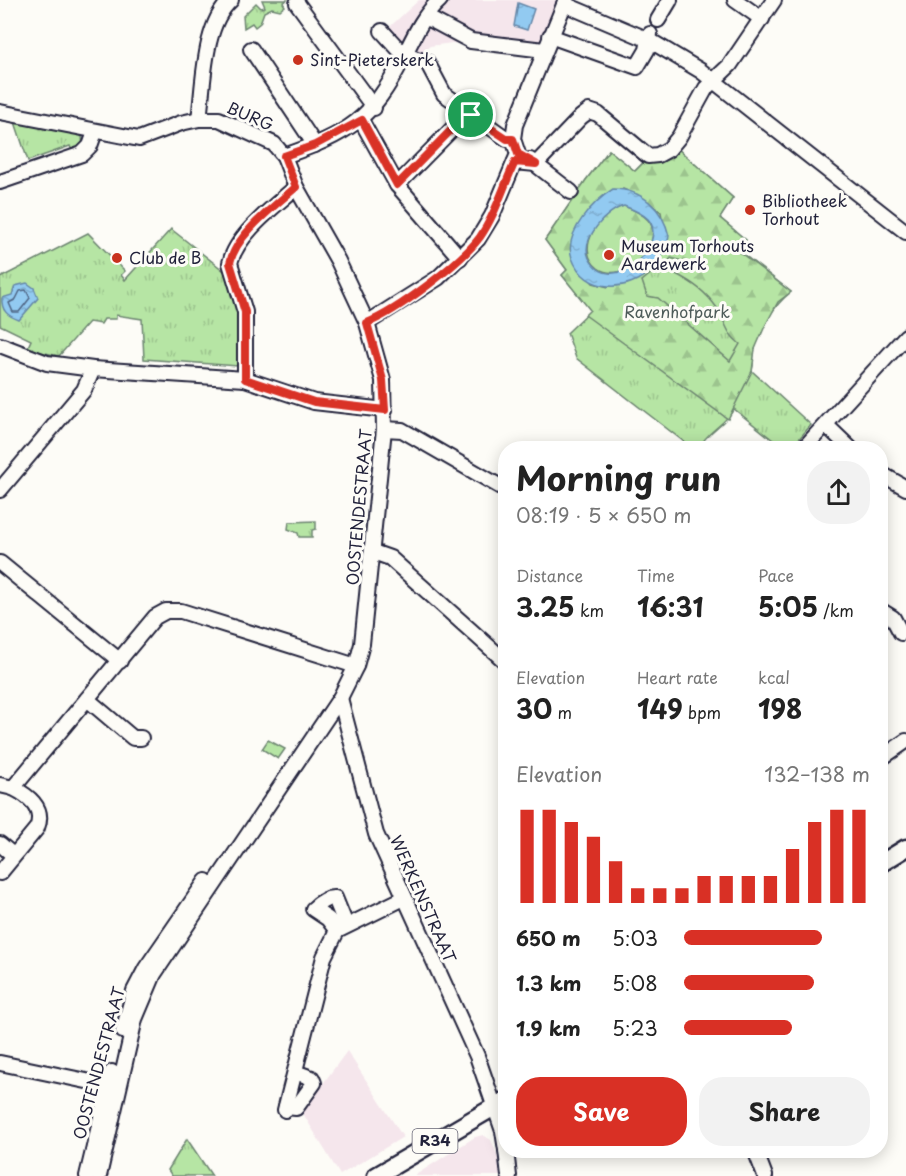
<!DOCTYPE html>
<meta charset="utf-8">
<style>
:root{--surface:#fff;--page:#f2f2f2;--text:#222;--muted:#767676;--accent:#d93025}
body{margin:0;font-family:"Playpen Sans",sans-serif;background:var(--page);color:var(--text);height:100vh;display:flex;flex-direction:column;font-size:22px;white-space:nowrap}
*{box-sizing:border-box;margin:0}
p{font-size:20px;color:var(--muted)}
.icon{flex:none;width:33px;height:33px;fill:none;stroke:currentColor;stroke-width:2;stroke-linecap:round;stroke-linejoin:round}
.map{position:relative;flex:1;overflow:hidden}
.sheet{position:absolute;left:498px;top:441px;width:390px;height:717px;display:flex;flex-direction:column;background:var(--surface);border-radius:24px;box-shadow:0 3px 15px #0003}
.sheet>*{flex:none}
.pin{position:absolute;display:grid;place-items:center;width:51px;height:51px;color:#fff;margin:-26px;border:3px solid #fff;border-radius:50%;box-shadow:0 2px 6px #0007}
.round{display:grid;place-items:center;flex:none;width:63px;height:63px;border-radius:24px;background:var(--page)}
.head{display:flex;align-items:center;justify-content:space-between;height:102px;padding:0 18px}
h1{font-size:33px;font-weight:700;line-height:45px}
.metrics{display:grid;grid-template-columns:repeat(3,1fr);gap:9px;height:102px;padding:6px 18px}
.metrics div{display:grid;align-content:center}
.metrics b{font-size:26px;font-weight:700}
.metrics small{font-size:16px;font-weight:400}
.metrics p{font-size:16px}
.chart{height:168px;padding:12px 18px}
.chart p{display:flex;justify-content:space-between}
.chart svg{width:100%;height:108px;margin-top:6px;stroke:var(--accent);stroke-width:6}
.button{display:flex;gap:12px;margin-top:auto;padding:12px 18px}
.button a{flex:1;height:69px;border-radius:24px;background:var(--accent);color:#fff;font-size:24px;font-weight:700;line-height:69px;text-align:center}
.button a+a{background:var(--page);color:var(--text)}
ul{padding:0 18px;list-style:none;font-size:20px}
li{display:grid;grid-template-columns:96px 72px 1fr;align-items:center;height:45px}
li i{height:15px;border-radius:8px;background:var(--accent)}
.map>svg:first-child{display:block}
</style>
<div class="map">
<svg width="906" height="1176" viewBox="0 0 906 1176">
<defs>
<pattern id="grass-tufts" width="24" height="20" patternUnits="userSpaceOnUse" patternTransform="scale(1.5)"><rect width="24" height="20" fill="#b6e5a4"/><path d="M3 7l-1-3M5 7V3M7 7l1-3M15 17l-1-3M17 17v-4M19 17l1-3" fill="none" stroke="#9cc48e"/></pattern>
<pattern id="forest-firs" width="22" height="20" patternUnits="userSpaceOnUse" patternTransform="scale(1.5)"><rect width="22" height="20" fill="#b6e5a4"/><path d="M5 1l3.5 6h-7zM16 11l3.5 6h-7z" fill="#9cc48e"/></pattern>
<pattern id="water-ripples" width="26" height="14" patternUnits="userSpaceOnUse" patternTransform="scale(1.5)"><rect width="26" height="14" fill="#92caf1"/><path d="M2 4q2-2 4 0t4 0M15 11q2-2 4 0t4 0" fill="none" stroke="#7eadd0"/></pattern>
</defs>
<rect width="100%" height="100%" fill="#fdfcf7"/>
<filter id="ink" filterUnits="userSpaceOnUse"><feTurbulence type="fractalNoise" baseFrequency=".0167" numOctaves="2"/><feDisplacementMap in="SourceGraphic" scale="12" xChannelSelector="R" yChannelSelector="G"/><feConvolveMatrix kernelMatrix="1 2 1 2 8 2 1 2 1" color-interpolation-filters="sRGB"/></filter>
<g filter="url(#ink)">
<g fill="#f5e6ec">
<path d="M419 0H570L545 53 452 43 430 46 425 50 429 61 403 70 384 32Z"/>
<path d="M347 1051 403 1137 340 1175 302 1112Z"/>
<path d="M483 1135 491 1140 497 1154 502 1176H414L475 1137Z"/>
</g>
<g fill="url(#grass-tufts)" stroke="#6c8470" stroke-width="1.5">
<path d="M262 0H287L283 3 285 6 280 10 272 8 264 12 260 23 255 27 252 23 244 28 243 16 256 3 261 8 265 7Z"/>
<path d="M15 122 77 133 82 137 83 146 73 153 70 146 28 161Z"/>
<path d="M678 149 733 198 720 218 746 240 738 250 791 292C773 306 759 330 754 352 753 359 754 364 752 371L811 425 791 448H783L734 409C725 425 707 431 699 448H692L576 358 567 333 591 310 562 275 567 270 545 240 586 180 609 150 635 171 644 162 666 160Z"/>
<path d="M171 229 223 270 228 266 241 315 238 366 144 359 142 319 116 315V319H104L101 324 89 322 59 356 27 349 31 340 0 325V278L88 233 125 271 121 275 125 280Z"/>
<path d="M316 521V529L312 530V537H299L298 533 288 529 289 522Z"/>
<path d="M268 740 285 749 278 759 262 749Z"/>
<path d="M187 1139 212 1176H172L168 1170Z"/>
</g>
<g fill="url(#forest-firs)" stroke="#6c8470" stroke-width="1.5" fill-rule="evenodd">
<path d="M678 149 733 198 720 218 746 240 737 250 791 292 778 302 765 326 755 349 752 371 728 419 585 315 590 310 562 275 567 270 545 240 586 180 609 150 635 171 644 162 666 160ZM623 189 641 197 661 212 667 247 608 287 593 283 572 258ZM671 258 682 261 676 274C693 283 706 292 717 308 727 324 725 332 740 344L730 361 658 298 647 296 642 281 653 272 657 274Z"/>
<path d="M624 206C632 209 642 213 648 220 667 241 625 287 598 268 573 249 601 211 624 206Z"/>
</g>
<g fill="url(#water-ripples)" stroke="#6587a8" stroke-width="1.5" fill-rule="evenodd">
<path d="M518 3 534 9 527 30 514 26Z"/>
<path d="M613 189C642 189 663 209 669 236 667 249 661 259 652 269 629 293 585 294 572 258 563 233 594 201 613 189ZM624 206C632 209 642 213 648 219 670 244 611 300 589 258 580 239 607 210 624 206Z"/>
<path d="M27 283 34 288 38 298 19 320C8 316 1 311 2 298L12 295 15 286Z"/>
</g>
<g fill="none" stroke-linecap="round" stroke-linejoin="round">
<path stroke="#4f6584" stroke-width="1.5" d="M26 290 30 298 19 312H13L9 303 16 299 20 291Z"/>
<defs>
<g id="minor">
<path d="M735 0 762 19"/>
<path d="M297 3 374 108"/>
<path d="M564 4 649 40 701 71 906 232"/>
<path d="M426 17 471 41 544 50"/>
<path d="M658 20 670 0"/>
<path d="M382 31 404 55 427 62 444 94 507 139H513"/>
<path d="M550 36 637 67 647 50 650 34"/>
<path d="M251 49 315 145"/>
<path d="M0 112 139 139 181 123 199 119H219L274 144 284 156 296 187 338 261 367 323 383 380 384 429 362 644 356 666 340 698 154 974 135 1019 99 1176"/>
<path d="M199 119C204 83 203 25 231 0"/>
<path d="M361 120 397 185 460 258"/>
<path d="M284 156C348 134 372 120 403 58 413 38 423 15 440 0"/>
<path d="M530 160 571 192"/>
<path d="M515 162 536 164 581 117 589 111 598 114 648 156 658 155 669 149 679 137 706 88 730 65 774 0"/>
<path d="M0 182 82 154 90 146 95 132"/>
<path d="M397 185 458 123 471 115"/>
<path d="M367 323 438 278 478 239 492 216 518 154 513 139 515 125 566 0"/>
<path d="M0 345 47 363 93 369 245 379 314 402 385 410"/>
<path d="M245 379V312L230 263C237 234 275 206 296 187"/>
<path d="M826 425 850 448"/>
<path d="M384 429 402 430 506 490"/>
<path d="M804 448 906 336"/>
<path d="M880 473 906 488"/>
<path d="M0 490 84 390 93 369"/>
<path d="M373 552 390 558 506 662"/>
<path d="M0 563 120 661"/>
<path d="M880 610 893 618 901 633"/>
<path d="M340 698 376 834 477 1056 503 1131 506 1150"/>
<path d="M87 699 133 738H141"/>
<path d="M880 759 906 741"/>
<path d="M0 785 13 788 155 617 166 611H181L356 666"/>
<path d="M0 844 13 855"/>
<path d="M0 873 37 828C45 808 29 796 13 788"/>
<path d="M337 931 328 919 313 909C318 904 327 897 335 898L346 925"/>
<path d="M123 1031 134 991 146 968 206 881"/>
<path d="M0 1063 115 1087"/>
<path d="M286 1107 296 1108 314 1083 312 1078 295 1072"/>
<path d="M285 1110 324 957 337 931 404 898"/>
<path d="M506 1150 509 1176"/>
<path d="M755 1150 765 1176"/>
<path d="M87 1176 112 1072"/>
</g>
<g id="major">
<path d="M880 864 906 848"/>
<path d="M376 1176 506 1100"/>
</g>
</defs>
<use href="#minor" stroke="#22223b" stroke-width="18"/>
<use href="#major" stroke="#22223b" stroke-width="21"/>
<use href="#minor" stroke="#fdfcf7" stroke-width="14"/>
<use href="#major" stroke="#fdfcf7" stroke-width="16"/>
</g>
</g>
<g fill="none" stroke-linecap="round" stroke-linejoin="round" filter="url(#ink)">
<defs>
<path id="route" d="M471 115 507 139H513L518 154 536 164 515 162C503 187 496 214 480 237 461 263 397 311 367 323L383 380 385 410 314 402 245 379V312L230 263C236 234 275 206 296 187L284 156 315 145 362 120 397 185 458 123Z"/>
</defs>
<use href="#route" stroke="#fff" stroke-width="12"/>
<use href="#route" stroke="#d93025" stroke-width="8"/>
</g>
<g fill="#c8321e" stroke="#fdfcf7" stroke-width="2">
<circle cx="298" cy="60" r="6"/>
<circle cx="750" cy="210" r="6"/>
<circle cx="609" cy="255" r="6"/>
<circle cx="117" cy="258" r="6"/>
</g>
<g text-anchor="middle" stroke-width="6" stroke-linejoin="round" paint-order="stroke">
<rect fill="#fdfcf7" stroke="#646373" stroke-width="1.5" x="412.5" y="1129" width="45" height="24" rx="4.5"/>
<g font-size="15" font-weight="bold" fill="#22223b">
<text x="435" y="1146">R34</text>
</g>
<g font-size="16" fill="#22223b" stroke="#fdfcf7" text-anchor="start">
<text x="310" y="66">Sint-Pieterskerk</text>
<text x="762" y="207">Bibliotheek<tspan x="762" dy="18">Torhout</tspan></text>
<text x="621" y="252">Museum Torhouts<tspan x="621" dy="18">Aardewerk</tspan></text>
<text x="129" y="264">Club de B</text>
</g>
<g font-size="16" fill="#22223b" stroke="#fdfcf7">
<text transform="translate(250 116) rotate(23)" y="6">BURG</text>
<text transform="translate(359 507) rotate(-85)" y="6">OOSTENDESTRAAT</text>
<text transform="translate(423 899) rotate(66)" y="6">WERKENSTRAAT</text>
<text transform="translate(99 1063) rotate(-75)" y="6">OOSTENDESTRAAT</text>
</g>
<g font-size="16" fill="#4e5c5a" stroke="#fdfcf7">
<text x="677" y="318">Ravenhofpark</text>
</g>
</g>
</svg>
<div class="pin" style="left:471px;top:115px;background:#1e9e55"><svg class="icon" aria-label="arrive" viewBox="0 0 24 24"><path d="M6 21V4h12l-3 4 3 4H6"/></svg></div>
<section class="sheet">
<div class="head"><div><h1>Morning run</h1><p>08:19 · 5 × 650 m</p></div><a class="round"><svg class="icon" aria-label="share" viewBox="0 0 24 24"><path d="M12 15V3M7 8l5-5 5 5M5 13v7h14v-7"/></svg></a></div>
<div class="metrics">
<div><p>Distance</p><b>3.25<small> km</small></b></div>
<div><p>Time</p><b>16:31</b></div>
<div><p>Pace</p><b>5:05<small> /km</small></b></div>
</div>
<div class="metrics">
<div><p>Elevation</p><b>30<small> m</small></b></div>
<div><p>Heart rate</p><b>149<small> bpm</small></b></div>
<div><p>kcal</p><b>198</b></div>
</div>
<div class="chart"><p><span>Elevation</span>132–138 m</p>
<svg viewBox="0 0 160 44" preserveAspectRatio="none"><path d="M5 44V6M15 44V6M25 44V11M35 44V17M45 44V27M55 44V38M65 44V38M75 44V38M85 44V33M95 44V33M105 44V33M115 44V33M125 44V22M135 44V11M145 44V6M155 44V6"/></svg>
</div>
<ul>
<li><b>650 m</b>5:03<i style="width:74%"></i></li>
<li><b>1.3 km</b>5:08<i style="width:70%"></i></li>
<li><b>1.9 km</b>5:23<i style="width:58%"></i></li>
</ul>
<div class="button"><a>Save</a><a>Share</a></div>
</section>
</div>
